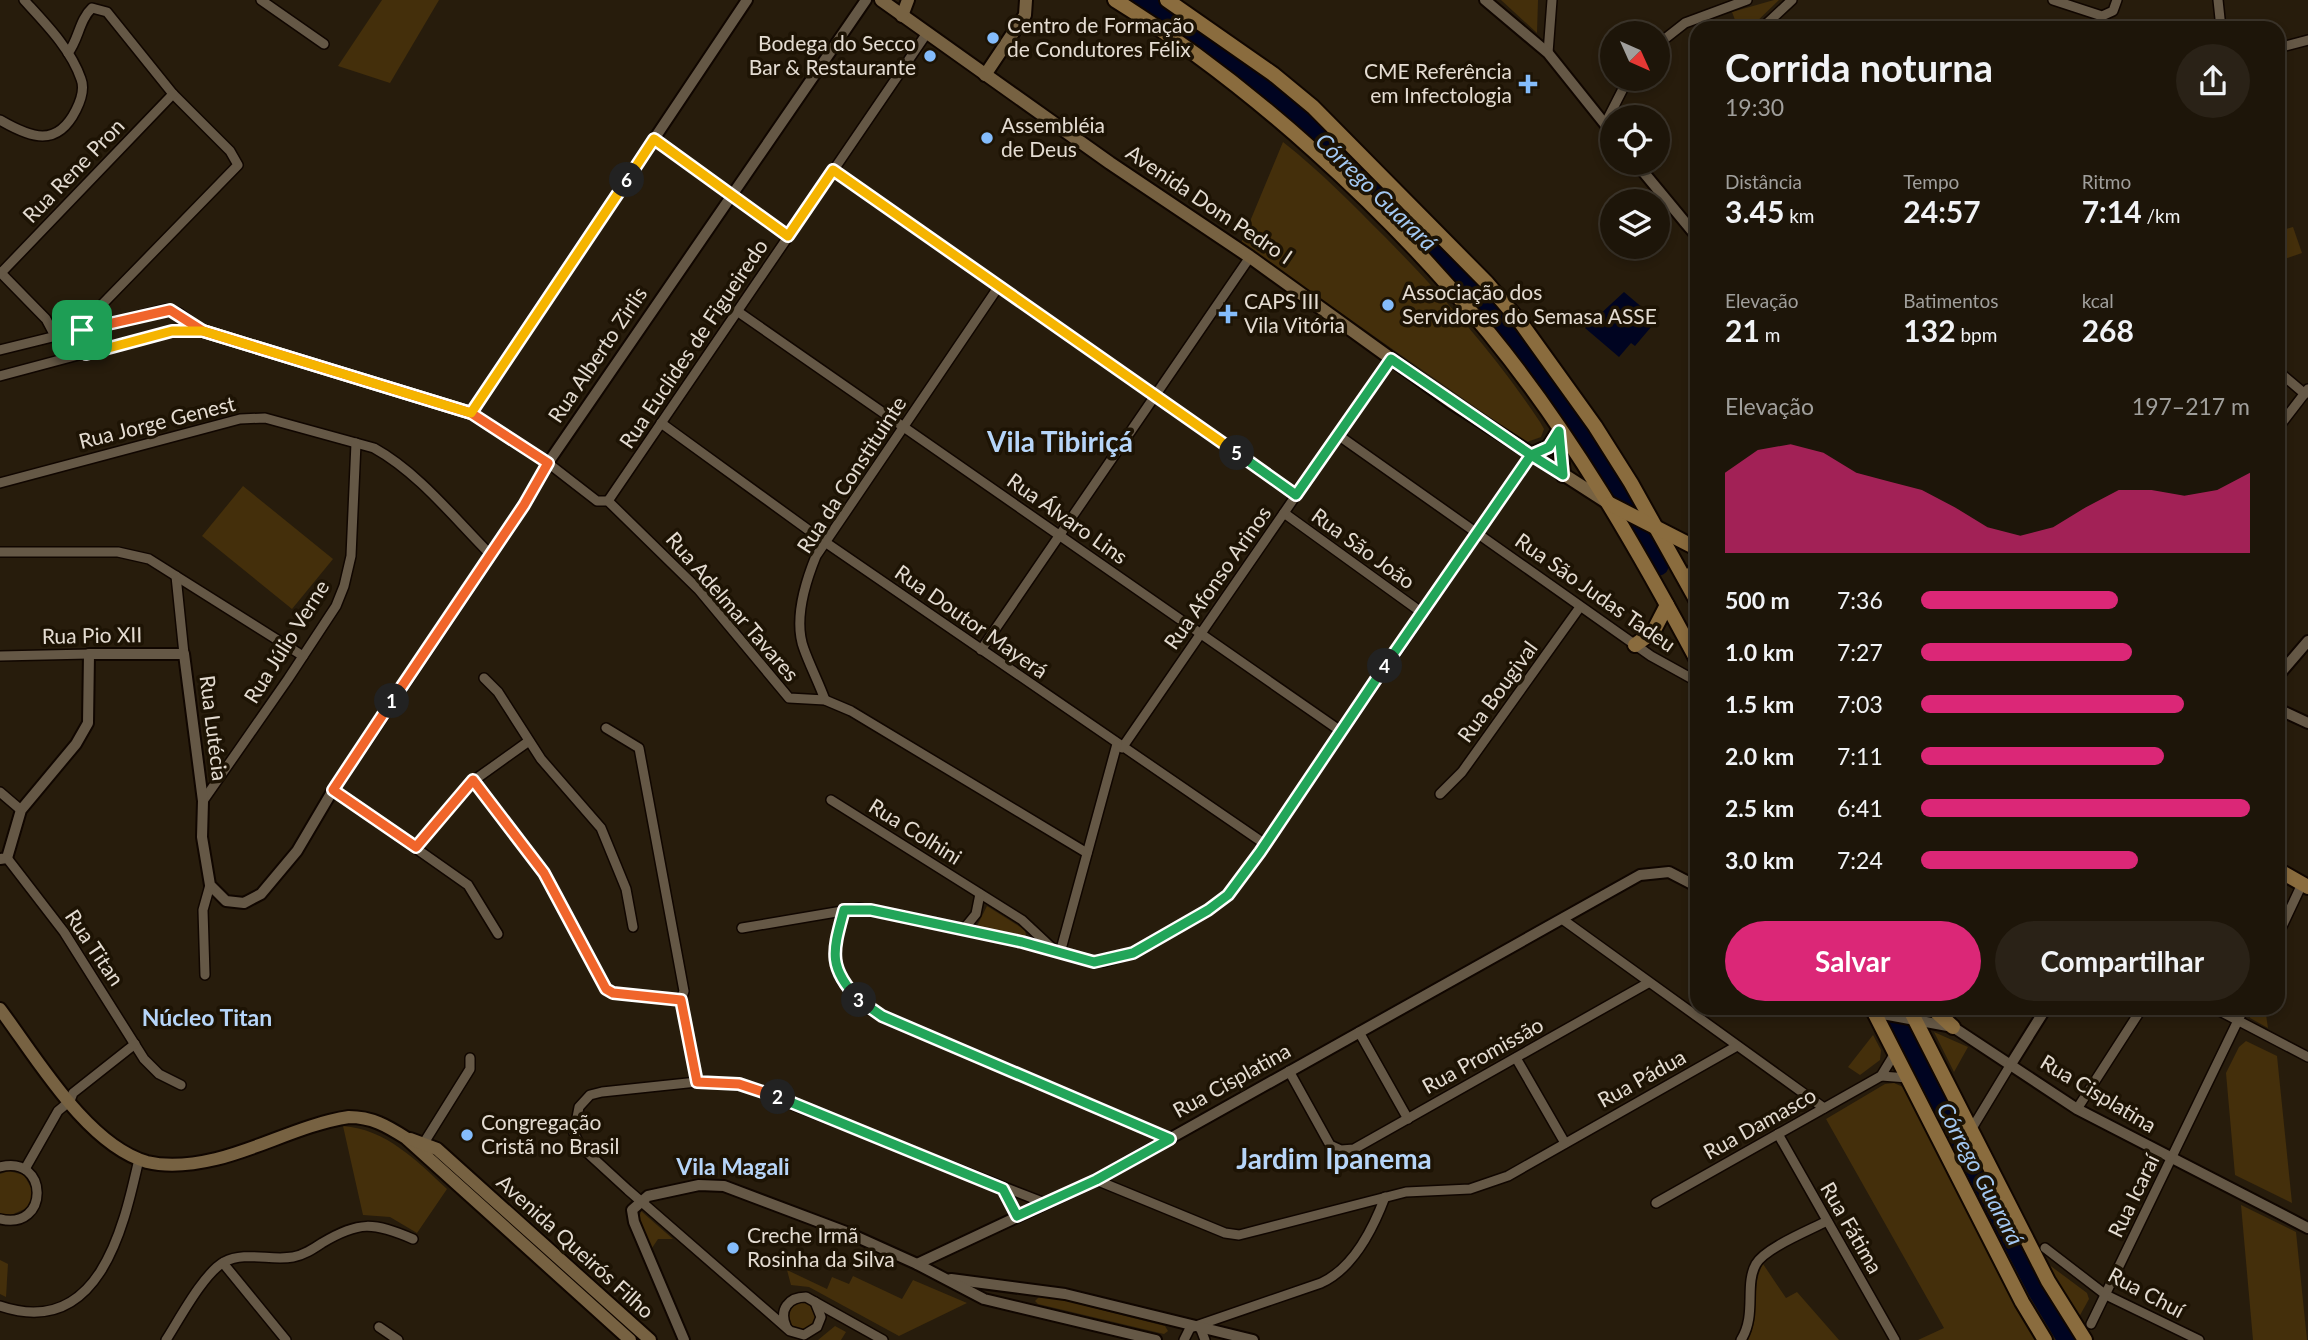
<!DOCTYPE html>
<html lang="pt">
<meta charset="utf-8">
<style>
:root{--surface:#1d1509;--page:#2a2217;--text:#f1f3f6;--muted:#a09f9c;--line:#3b342a;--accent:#db2777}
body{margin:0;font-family:Lato,sans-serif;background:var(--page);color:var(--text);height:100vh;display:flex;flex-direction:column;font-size:26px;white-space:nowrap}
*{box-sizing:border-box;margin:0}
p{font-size:23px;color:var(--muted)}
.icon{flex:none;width:38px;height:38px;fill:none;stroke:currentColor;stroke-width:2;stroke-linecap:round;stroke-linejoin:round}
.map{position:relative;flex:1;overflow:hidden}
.drawer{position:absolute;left:1690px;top:21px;width:595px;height:994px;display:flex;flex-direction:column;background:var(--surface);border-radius:21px;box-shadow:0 4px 10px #0003,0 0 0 2px var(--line)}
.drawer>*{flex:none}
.needle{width:46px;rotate:135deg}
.fabs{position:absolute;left:1600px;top:21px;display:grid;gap:14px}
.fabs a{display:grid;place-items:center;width:70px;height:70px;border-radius:50%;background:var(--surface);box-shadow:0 4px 10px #0003,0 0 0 2px var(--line);font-size:35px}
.pin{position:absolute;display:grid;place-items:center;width:60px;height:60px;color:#fff;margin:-30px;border-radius:14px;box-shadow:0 4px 10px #0006}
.km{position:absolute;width:35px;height:35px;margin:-18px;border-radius:50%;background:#222;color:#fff;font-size:19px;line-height:35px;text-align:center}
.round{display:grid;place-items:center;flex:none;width:74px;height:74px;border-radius:37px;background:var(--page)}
.headline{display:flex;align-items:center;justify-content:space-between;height:119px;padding:0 35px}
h1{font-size:38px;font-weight:700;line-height:52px}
.stats{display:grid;grid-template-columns:repeat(3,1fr);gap:10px;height:119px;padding:7px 35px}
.stats div{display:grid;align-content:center}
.stats b{font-size:30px;font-weight:700}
.stats small{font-size:19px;font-weight:400}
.stats p{font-size:19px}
.chart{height:196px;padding:14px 35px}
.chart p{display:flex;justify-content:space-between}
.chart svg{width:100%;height:126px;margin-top:7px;fill:var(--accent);opacity:.7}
.button{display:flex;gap:14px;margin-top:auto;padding:14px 35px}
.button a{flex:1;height:80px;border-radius:42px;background:var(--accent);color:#fff;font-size:28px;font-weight:700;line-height:80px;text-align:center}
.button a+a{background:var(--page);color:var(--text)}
ul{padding:0 35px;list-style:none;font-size:23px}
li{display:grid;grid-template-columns:112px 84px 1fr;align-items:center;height:52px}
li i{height:18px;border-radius:9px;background:var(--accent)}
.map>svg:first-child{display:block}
</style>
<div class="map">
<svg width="2308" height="1340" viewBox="0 0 2308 1340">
<rect width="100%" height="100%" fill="#271c0c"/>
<g fill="#442f0b">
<path d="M382 0H439L390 83 338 66Z"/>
<path d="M1501 0H1538L1537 33Z"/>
<path d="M1774 0H1779L1750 28H1738L1732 12Z"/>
<path d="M1283 142C1320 171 1352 204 1385 237 1442 295 1495 354 1540 422L1544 429 1541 437 1527 442 1515 435 1241 243Z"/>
<path d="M2293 227 2302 253 2279 261V231Z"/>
<path d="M243 486 333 559 292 609 202 536Z"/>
<path d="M987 906 1025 930 1026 936 976 928Z"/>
<path d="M2252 1008H2265L2268 1028 2250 1018Z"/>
<path d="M1934 1032 1968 1047 1954 1072Z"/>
<path d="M1873 1035 1881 1050 1880 1060 1860 1075 1848 1067Z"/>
<path d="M2246 1041 2277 1056 2292 1203 2235 1175 2226 1073 2239 1047Z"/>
<path d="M1894 1083 1903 1087 2012 1298 2037 1340H1918L1944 1328 1826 1119 1885 1084Z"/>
<path d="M343 1126C386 1129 417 1161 447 1189L417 1233 390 1217 363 1215Z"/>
<path d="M9 1171 24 1175 34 1193 29 1207 9 1216 0 1213V1174Z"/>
<path d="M2241 1205 2296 1232 2307 1340H2253Z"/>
<path d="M641 1211 673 1239H658L652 1248 639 1219Z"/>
<path d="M0 1260 8 1264 6 1297 0 1294Z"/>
<path d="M2044 1261 2087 1293 2089 1299 2079 1317Z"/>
<path d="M1763 1264 1786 1298 1797 1292 1839 1340H1748C1761 1316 1750 1286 1763 1264Z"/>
<path d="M787 1270 827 1289 832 1277 849 1284 853 1276 902 1299 913 1280 967 1303 899 1336 809 1287 791 1285Z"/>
<path d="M1039 1297 1063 1300 1165 1326 1168 1331 1164 1334 1038 1304 1035 1301Z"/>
<circle cx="802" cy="1316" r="14"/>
<path d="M835 1326 846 1332 841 1340H818Z"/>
</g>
<path fill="#000421" d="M1624 292 1657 320 1635 346 1631 343 1619 357 1585 328Z"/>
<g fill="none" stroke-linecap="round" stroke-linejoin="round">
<g stroke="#000421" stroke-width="19">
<path d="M1142 0C1360 142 1535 338 1659 566"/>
<path d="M1696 638 1698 640"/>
<path d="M1892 1008 2037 1290 2067 1340"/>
</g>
<defs>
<g id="minor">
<path d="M261 0 324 44"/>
<path d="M2053 0 2102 16 2113 11 2117 0"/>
<path d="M2218 0 2221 28"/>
<path d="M1762 28 1792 0"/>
<path d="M1657 45 1685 23 1747 0"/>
<path d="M2278 48 2308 40"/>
<path d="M68 53C79 39 79 20 92 8L107 12 173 94 230 151 238 165 87 320 81 339 85 354"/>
<path d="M1548 53 1552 0"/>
<path d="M0 120C31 138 57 148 76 110 81 100 85 89 81 79 71 49 45 23 24 0"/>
<path d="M1605 124 1628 79"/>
<path d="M654 139 788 236"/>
<path d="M833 170 1296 495"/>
<path d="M0 272 46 319 55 336"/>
<path d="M1 273 173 94"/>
<path d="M737 311 1342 732"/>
<path d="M0 350 166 309 179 313 201 330"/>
<path d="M2278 371 2305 394"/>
<path d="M0 376 172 330 203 331 471 413"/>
<path d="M661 423 825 542 1265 844"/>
<path d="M2278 428 2308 389"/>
<path d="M1338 435 1651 656 1698 682"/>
<path d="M548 463 597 501H608L699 590 789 698 825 700 851 711 1087 853"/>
<path d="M0 483 240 419 265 418 374 448C419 473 454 518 490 554"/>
<path d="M608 501 927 33"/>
<path d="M1284 513 1421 612"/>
<path d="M0 552H118L149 559 303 656"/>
<path d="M176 576 184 654"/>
<path d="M981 650 1250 257"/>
<path d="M0 656 89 654"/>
<path d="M484 678 498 692 541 759 601 828 626 889 633 927"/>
<path d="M825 700C819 683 810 666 804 649 793 620 805 583 816 556L999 286"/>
<path d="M606 728 639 748 684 991 681 1000"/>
<path d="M1122 748 1390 359"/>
<path d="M473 781 544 873 606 989 613 993 681 1000 697 1082"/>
<path d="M333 790 468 885 498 934"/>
<path d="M0 792 21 810"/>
<path d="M1440 794 1462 772 1580 607"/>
<path d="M831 800 1022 920 1053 949"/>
<path d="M203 801 288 679 336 606 344 586 351 556 356 443"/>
<path d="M416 847 473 781 529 741"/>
<path d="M7 858 64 932 144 1059 159 1074 181 1085"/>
<path d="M844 910C831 958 827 976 870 1010L1170 1138"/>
<path d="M1562 919 1824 1108"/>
<path d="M742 928 860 908 1022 942 1083 960 1104 962 1133 953 1218 904 1235 887 1260 852 1531 455"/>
<path d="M963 930 976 914 980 894"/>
<path d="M2278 935 2302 884"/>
<path d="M1060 953 1117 744"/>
<path d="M205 975 203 910 210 885"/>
<path d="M2214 1008 2308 1057"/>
<path d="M1359 1032 1408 1119"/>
<path d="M1516 1058 1565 1143"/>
<path d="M1289 1071 1330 1145 1341 1150 1354 1149 1648 983"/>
<path d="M1881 1076 1908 1078"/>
<path d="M2077 1109 2142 1008"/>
<path d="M1971 1130 2011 1064"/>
<path d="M1778 1134 1895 1340"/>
<path d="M422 1146 470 1069V1058"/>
<path d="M0 1167C49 1154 50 1231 0 1219"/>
<path d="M25 1169 58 1111 70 1101 73 1093 135 1044"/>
<path d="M1096 1180 1225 1233 1239 1235 1406 1192 1470 1189 1508 1176 1737 1046"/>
<path d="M1003 1189 1017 1216"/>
<path d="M1656 1203 1881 1076 1895 1053"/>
<path d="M2045 1248 2106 1295 2199 1340"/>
<path d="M223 1263 286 1340"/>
<path d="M815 1302 821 1317 817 1327 804 1335 790 1331 628 1190 580 1146 574 1133 579 1107 590 1095 602 1092 697 1082 739 1084 1045 1203"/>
<path d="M0 1306C100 1340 124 1225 139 1159"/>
<path d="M2091 1324 2244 1008"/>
<path d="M786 1326C779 1310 788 1297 806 1297L883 1340"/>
<path d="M379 1327 398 1340"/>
<path d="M1200 1327 1205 1340"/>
<path d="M166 1340C179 1320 203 1274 224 1262 245 1251 271 1261 293 1257 304 1255 313 1249 322 1243 359 1221 373 1222 413 1239"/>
<path d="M1184 1340 1190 1328 1321 1283C1354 1268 1373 1229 1385 1197"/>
<path d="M1741 1340C1757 1315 1744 1285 1756 1264 1765 1248 1810 1230 1827 1221"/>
</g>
<g id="tertiary">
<path d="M1485 0 1548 53 1612 133"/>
<path d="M1636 163 1698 238"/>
<path d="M548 463 471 413 747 0"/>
<path d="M2278 676 2308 641"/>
<path d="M2278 709 2308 723"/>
<path d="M0 859 7 858 21 810 76 744 88 723 89 654H184L203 801 202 837 210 885 226 901 244 903 261 894 297 851 333 790 524 505 548 463 866 0"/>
<path d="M1872 1012 1953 1027 2077 1109 2308 1228"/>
<path d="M2011 1064 2046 1008"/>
<path d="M917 1264 1096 1180 1640 875 1669 872 1698 887"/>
<path d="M951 1279 1065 1294 1253 1340"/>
<path d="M684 1340 634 1222 632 1210 648 1196 699 1185 724 1186 846 1232 917 1264 984 1299 1156 1340"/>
</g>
<g id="secondary">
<path d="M881 0 1110 163 1250 257 1451 402 1608 503"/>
<path d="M902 16 908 0"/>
<path d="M985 75 1025 15 1026 0"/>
<path d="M0 1009C36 1057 87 1145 147 1162 168 1167 195 1164 216 1159 261 1148 303 1124 349 1117 372 1117 387 1126 406 1138L630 1340"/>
<path d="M410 1139 437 1149 650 1340"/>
</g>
<g id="primary">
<path d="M1115 0C1251 84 1387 209 1489 333 1571 433 1637 548 1698 662"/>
<path d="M1167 0 1273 74 1313 107 1487 283 1521 323 1595 426 1631 483 1698 603"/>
<path d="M1559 432 1563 475"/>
<path d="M1531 455 1549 447 1559 431"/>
<path d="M1610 504 1698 549"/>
<path d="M1687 581 1698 566"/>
<path d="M1635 645 1653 632 1667 605"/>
<path d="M2278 870 2308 887"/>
<path d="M1872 1008 2022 1302 2045 1340"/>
<path d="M1909 1008 2048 1281 2085 1340"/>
<path d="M1932 1008 1953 1027"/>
</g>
</defs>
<use href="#minor" stroke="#100600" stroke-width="12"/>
<use href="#tertiary" stroke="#100600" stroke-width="14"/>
<use href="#secondary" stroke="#100600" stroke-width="16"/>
<use href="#primary" stroke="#100600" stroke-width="18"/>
<use href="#minor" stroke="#655846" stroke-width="9"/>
<use href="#tertiary" stroke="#655846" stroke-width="10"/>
<use href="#secondary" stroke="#776242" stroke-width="12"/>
<use href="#primary" stroke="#8a6c3e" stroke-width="14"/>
</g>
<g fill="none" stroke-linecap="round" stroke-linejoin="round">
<defs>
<path id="split-1" d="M82 330 170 310 203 331 471 413 548 463 524 505 392 701"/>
<path id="split-2" d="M392 701 333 790 416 847 473 780 544 873 606 989 613 993 681 1000 697 1082 739 1084 778 1097"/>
<path id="split-3" d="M778 1097 1003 1189 1017 1216 1096 1180 1170 1139 882 1016 859 1000"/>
<path id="split-4" d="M859 1000C827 967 833 951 844 910H871L1022 942 1094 962 1133 953 1208 910 1228 895 1260 852 1385 666"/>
<path id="split-5" d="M1237 453 1296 495 1391 359 1531 455 1549 447 1559 431 1563 475 1531 455 1385 666"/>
<path id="split-6" d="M627 180 654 139 788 236 833 170 1237 453"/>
<path id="split-7" d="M82 330 86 354 172 331H203L471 413 627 180"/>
</defs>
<use href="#split-1" stroke="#fff" stroke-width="14"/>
<use href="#split-2" stroke="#fff" stroke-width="14"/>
<use href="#split-3" stroke="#fff" stroke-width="14"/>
<use href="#split-4" stroke="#fff" stroke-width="14"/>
<use href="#split-5" stroke="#fff" stroke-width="14"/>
<use href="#split-6" stroke="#fff" stroke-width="14"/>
<use href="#split-7" stroke="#fff" stroke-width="14"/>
<use href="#split-1" stroke="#f0652b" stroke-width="9"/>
<use href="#split-2" stroke="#f0652b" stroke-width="9"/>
<use href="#split-3" stroke="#22a559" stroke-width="9"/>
<use href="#split-4" stroke="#22a559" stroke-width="9"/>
<use href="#split-5" stroke="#22a559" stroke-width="9"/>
<use href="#split-6" stroke="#f5b400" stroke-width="9"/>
<use href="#split-7" stroke="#f5b400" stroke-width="9"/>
</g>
<g fill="#84bcfb" stroke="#1d1304" stroke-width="2.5">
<circle cx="993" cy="38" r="7"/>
<circle cx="930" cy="56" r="7"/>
<path d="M1524.5 73.5h7v7h7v7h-7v7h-7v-7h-7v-7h7z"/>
<circle cx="987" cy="138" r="7"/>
<circle cx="1388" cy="305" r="7"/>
<path d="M1224.5 303.5h7v7h7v7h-7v7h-7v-7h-7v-7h7z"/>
<circle cx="467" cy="1135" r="7"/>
<circle cx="733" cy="1248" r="7"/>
</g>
<g text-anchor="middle" stroke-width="7" stroke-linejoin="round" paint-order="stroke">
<g font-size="21" fill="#e4dcd2" stroke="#1d1304" text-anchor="start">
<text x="1007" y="33">Centro de Formação<tspan x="1007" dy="24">de Condutores Félix</tspan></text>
<text x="916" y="51" text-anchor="end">Bodega do Secco<tspan x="916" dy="24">Bar &amp; Restaurante</tspan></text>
<text x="1512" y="79" text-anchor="end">CME Referência<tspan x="1512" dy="24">em Infectologia</tspan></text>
<text x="1001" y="133">Assembléia<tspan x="1001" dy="24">de Deus</tspan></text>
<text x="1402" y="300">Associação dos<tspan x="1402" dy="24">Servidores do Semasa ASSE</tspan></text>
<text x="1244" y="309">CAPS III<tspan x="1244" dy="24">Vila Vitória</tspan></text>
<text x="481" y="1130">Congregação<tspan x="481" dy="24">Cristã no Brasil</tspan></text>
<text x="747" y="1243">Creche Irmã<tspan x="747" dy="24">Rosinha da Silva</tspan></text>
</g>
<g font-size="21" fill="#e4dcd2" stroke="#1d1304">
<text transform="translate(74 171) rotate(-46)" y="7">Rua Rene Pron</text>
<text transform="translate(1209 205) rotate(34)" y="7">Avenida Dom Pedro I</text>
<text transform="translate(694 344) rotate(-56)" y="7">Rua Euclides de Figueiredo</text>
<text transform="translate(598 355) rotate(-56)" y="7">Rua Alberto Zirlis</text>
<text transform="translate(157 423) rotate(-14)" y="7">Rua Jorge Genest</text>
<text transform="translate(852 475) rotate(-57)" y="7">Rua da Constituinte</text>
<text transform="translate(1067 519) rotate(35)" y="7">Rua Álvaro Lins</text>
<text transform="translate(1363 549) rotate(36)" y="7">Rua São João</text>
<text transform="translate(1218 578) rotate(-55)" y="7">Rua Afonso Arinos</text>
<text transform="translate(1595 593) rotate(35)" y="7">Rua São Judas Tadeu</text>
<text transform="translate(732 607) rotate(49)" y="7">Rua Adelmar Tavares</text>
<text transform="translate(971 622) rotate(35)" y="7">Rua Doutor Mayerá</text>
<text transform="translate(92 636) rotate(-1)" y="7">Rua Pio XII</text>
<text transform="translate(287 642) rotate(-58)" y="7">Rua Júlio Verne</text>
<text transform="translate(1498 692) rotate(-54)" y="7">Rua Bougival</text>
<text transform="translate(213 728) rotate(83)" y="7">Rua Lutécia</text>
<text transform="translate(915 832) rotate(32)" y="7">Rua Colhini</text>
<text transform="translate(94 948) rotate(56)" y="7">Rua Titan</text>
<text transform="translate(1483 1056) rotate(-29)" y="7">Rua Promissão</text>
<text transform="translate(1642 1079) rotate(-29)" y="7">Rua Pádua</text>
<text transform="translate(1232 1081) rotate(-29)" y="7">Rua Cisplatina</text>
<text transform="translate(2098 1094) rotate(31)" y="7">Rua Cisplatina</text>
<text transform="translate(1760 1124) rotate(-29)" y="7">Rua Damasco</text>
<text transform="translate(2134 1196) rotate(-64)" y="7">Rua Icaraí</text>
<text transform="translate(1851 1228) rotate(60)" y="7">Rua Fátima</text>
<text transform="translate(575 1247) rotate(42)" y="7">Avenida Queirós Filho</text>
<text transform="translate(2146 1293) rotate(28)" y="7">Rua Chuí</text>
</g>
<g font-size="23" font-style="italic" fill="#a3c8f2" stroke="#1d1304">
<text transform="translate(1376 192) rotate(44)" y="8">Córrego Guarará</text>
<text transform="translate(1980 1174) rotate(62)" y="8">Córrego Guarará</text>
</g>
<g font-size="23" font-weight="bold" fill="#b6d5f9" stroke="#1d1304">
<text x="207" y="1026">Núcleo Titan</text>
<text x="733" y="1175">Vila Magali</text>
</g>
<g font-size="28" font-weight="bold" fill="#b6d5f9" stroke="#1d1304">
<text x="1060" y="452">Vila Tibiriçá</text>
<text x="1334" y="1169">Jardim Ipanema</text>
</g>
</g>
</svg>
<div class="fabs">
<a><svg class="needle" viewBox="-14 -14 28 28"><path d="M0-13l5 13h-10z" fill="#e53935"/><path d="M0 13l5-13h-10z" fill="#a09f9c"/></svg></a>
<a><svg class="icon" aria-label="locate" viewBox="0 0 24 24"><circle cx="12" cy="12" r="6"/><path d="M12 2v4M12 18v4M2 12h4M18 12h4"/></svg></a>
<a><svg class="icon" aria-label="layers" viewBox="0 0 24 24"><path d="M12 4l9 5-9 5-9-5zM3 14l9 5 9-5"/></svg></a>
</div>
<div class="pin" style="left:82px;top:330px;background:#1e9e55"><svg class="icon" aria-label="arrive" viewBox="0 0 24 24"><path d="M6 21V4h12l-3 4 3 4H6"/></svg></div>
<b class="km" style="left:392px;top:701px">1</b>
<b class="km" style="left:778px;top:1097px">2</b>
<b class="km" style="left:859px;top:1000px">3</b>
<b class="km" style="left:1385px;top:666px">4</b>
<b class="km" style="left:1237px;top:453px">5</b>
<b class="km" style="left:627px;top:180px">6</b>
<section class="drawer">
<div class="headline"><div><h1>Corrida noturna</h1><p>19:30</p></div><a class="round"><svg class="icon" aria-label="share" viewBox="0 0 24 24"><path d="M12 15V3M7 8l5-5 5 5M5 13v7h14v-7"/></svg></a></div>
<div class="stats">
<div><p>Distância</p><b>3.45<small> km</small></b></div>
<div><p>Tempo</p><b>24:57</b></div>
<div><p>Ritmo</p><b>7:14<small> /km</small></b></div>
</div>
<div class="stats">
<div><p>Elevação</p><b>21<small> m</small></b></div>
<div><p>Batimentos</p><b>132<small> bpm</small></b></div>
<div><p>kcal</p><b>268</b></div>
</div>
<div class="chart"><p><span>Elevação</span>197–217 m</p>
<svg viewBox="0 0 160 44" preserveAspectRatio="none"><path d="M0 44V16L10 8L20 6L30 9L40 16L50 19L60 22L70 28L80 35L90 38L100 35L110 28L120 22L130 22L140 24L150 22L160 16V44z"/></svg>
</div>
<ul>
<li><b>500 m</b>7:36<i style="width:60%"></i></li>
<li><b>1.0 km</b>7:27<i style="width:64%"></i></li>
<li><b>1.5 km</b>7:03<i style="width:80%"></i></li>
<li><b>2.0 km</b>7:11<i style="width:74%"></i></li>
<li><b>2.5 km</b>6:41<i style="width:100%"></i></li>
<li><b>3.0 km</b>7:24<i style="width:66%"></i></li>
</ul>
<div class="button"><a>Salvar</a><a>Compartilhar</a></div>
</section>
</div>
